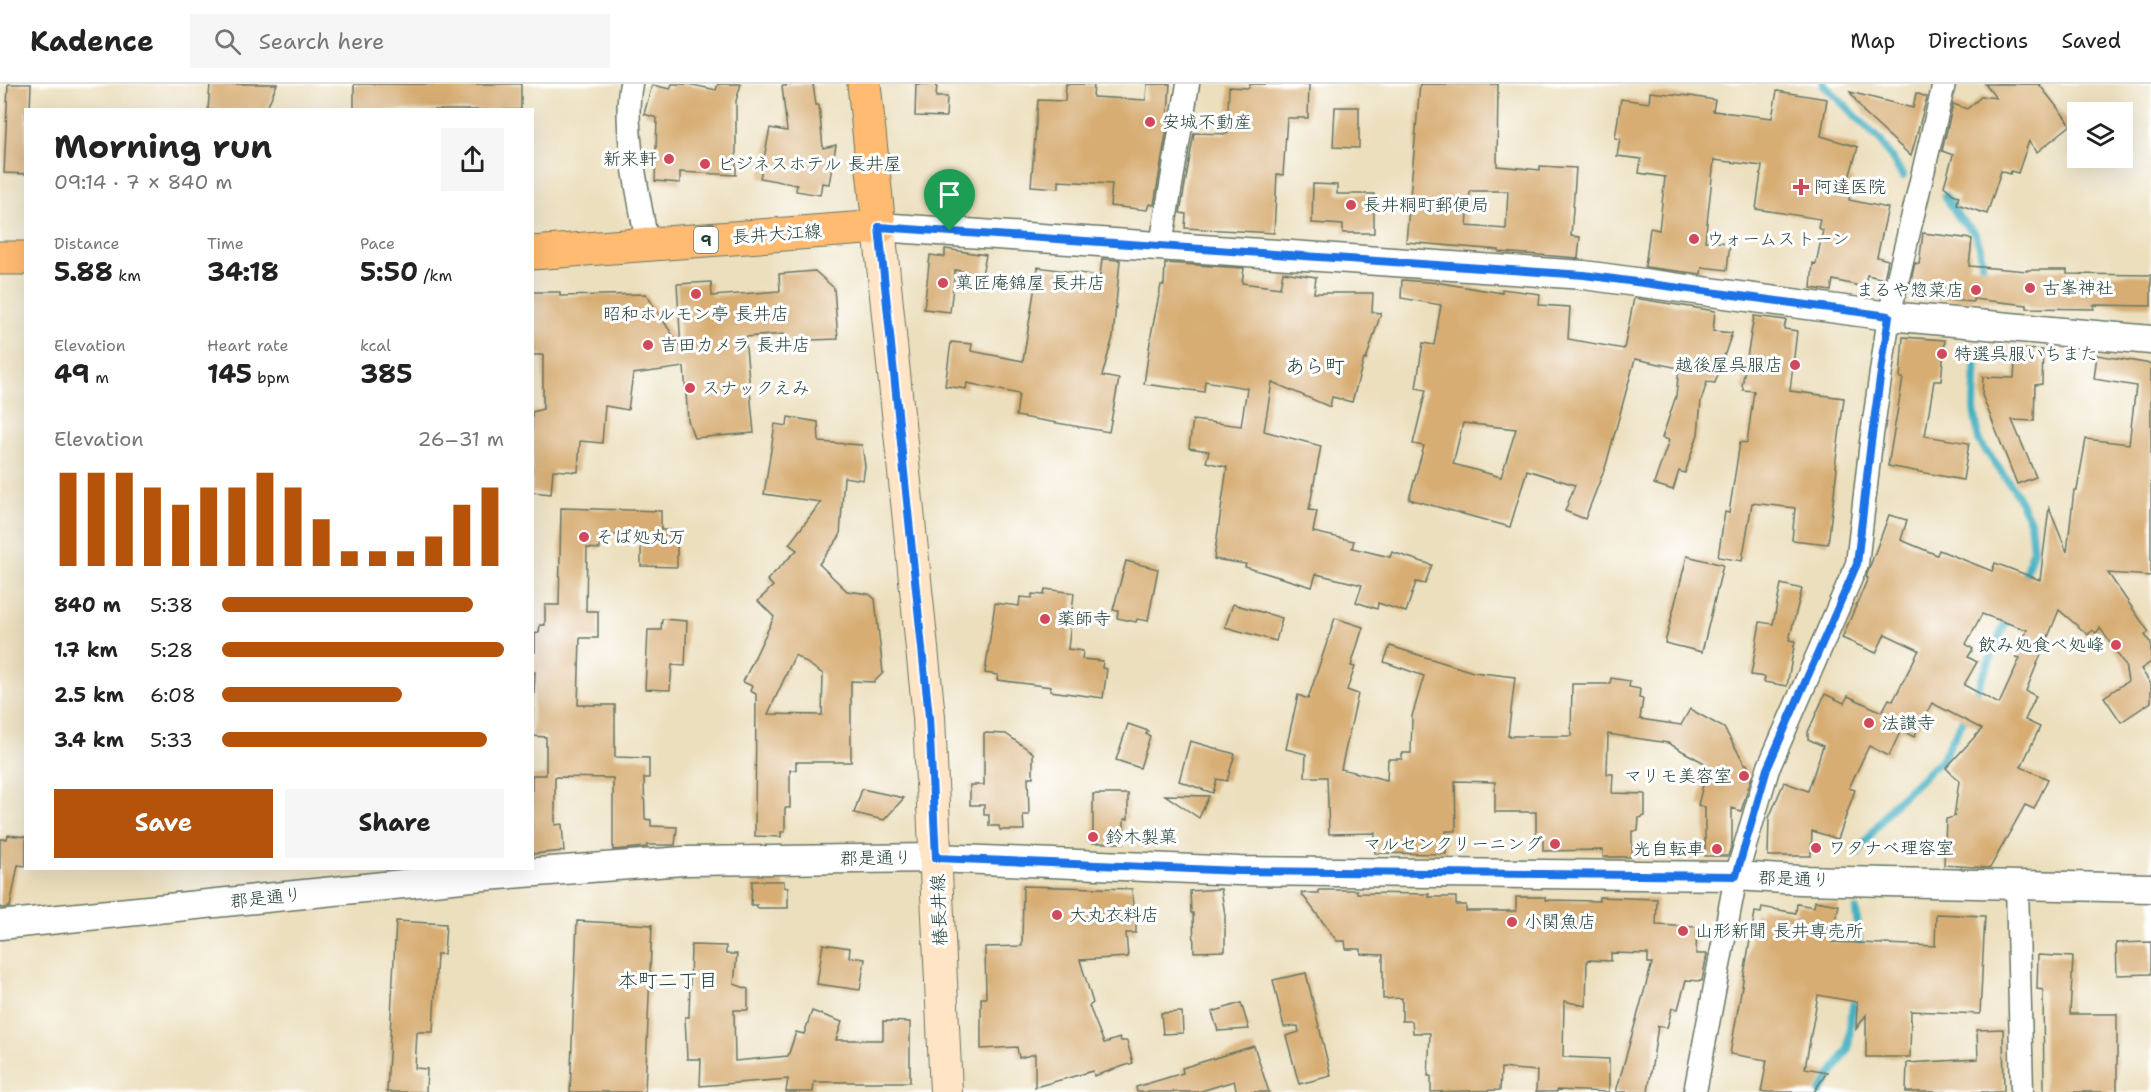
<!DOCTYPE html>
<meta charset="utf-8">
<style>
:root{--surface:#fff;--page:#f6f6f6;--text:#222;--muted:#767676;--line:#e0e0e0;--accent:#b45309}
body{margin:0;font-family:"Shantell Sans","Klee One",sans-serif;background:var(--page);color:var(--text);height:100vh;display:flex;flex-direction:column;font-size:22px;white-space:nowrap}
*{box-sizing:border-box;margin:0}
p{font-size:20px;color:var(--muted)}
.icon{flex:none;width:33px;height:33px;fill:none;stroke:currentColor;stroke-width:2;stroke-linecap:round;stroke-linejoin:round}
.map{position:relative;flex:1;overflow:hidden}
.side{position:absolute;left:24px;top:24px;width:510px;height:762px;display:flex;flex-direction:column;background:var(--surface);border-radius:0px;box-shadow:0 6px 24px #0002}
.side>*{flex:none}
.tools{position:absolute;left:2067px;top:18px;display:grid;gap:12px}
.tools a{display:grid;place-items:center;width:66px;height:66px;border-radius:0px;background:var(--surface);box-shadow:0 6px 24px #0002;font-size:30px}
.pin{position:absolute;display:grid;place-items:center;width:51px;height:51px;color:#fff;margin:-62px -26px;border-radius:50% 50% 50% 0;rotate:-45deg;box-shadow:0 0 6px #0007}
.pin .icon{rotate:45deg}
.round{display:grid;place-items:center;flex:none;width:63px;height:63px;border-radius:0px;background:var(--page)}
.overview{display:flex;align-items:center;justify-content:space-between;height:102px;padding:0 30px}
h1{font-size:33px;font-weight:700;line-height:45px}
.stats{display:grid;grid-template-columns:repeat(3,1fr);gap:9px;height:102px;padding:6px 30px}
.stats div{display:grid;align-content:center}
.stats b{font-size:26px;font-weight:700}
.stats small{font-size:16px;font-weight:400}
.stats p{font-size:16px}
.chart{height:168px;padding:12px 30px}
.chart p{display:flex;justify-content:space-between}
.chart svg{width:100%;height:108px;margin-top:6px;stroke:var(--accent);stroke-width:6}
.cta{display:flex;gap:12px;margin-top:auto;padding:12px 30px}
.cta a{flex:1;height:69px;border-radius:0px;background:var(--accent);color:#fff;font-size:24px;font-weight:700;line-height:69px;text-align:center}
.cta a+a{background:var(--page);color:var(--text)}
ul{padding:0 30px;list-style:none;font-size:20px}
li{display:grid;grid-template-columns:96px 72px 1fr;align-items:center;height:45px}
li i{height:15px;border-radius:8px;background:var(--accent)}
header{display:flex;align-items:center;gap:36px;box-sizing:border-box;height:84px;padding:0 30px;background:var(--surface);border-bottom:2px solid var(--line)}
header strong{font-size:28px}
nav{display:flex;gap:33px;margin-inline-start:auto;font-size:21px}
.search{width:420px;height:54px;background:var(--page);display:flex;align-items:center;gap:15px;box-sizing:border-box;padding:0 21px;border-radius:0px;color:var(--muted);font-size:22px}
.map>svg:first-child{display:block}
</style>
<header>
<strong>Kadence</strong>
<div class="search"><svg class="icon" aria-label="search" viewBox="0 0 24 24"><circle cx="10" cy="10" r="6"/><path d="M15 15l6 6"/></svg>Search here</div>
<nav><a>Map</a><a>Directions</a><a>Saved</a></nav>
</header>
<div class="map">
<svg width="2151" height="1008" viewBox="0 0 2151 1008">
<rect width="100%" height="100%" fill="#fff"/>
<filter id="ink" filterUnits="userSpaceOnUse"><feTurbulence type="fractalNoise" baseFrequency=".0167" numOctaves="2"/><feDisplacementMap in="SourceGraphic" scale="12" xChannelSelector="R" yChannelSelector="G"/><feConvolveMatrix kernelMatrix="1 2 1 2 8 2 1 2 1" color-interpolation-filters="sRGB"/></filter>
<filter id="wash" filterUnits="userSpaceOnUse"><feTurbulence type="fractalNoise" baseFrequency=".008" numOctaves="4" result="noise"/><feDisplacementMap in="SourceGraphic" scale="24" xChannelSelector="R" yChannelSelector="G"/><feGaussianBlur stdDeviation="1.35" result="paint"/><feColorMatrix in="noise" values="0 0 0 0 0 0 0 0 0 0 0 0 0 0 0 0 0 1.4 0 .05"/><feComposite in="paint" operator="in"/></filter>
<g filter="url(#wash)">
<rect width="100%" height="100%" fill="#ecdfbd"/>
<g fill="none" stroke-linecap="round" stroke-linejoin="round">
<g stroke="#43b0c1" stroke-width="8">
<path d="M1823 0 1880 56 1903 92"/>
<path d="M1945 112 1960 135 1974 148 1980 163 1984 193"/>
<path d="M1976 266 1974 325 1979 357 2014 405 2030 437 2033 466 2022 500"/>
<path d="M1973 616 2009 530"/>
<path d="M1858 769 1891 723 1942 675 1968 627"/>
<path d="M1856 826 1860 869"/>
<path d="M1820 1008 1848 965 1851 933 1856 907"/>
</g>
</g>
<g id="blocks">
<g fill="#d7ad73" fill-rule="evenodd">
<path d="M8 0H31L30 26H26V90L4 89Z"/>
<path d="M210 0H277L266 26H208Z"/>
<rect x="354" y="0" width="167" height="26"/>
<path d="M672 0H688L716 6 718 0H741L736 17V91L680 88V99L655 97 657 34 644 30 652 1 670 5Z"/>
<path d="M786 0H813L816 21H819L823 64 836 61 829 100 822 99 820 111 796 107 797 101 760 94 770 44 787 47 782 2H786Z"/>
<path d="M916 0H937L936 13H947L946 33 915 32Z"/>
<path d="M1066 0H1094L1093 13 1146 16 1147 0H1170L1167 45 1154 121 1149 120 1147 126 1110 122 1112 100 1059 97V104L1031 102 1038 16 1065 17Z"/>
<path d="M1250 0H1309L1308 34H1287L1283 91 1277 90 1274 149 1185 144 1186 130 1180 129 1194 49 1227 50 1229 3 1249 4Z"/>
<path d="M1420 0H1498L1497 82 1540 86V82L1576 84 1571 152 1580 153 1578 174 1499 168V166L1406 158ZM1470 107H1508L1506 145 1467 142Z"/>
<path d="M1985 0H2039L2071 41 2037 68 2029 57 2018 89 2011 87 2010 90 2001 87 1987 130 1957 120 1959 112 1953 110 1944 102 1953 71 1942 67 1953 20 1967 25 1982 12 1996 14Z"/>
<path d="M1777 7 1827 15 1821 52 1858 63 1849 94 1853 95 1849 116 1888 124 1877 173 1888 176 1884 195 1867 191 1864 203 1833 196 1831 207 1811 204 1813 179 1816 180 1823 146 1818 144 1820 135 1756 125 1762 82 1714 76 1705 157 1730 159 1727 186 1702 183 1701 190 1645 183 1650 144 1659 146 1665 93 1639 89 1641 75 1617 72 1620 55 1615 54 1621 15 1649 19 1650 8 1690 12 1715 16 1713 27 1772 34Z"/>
<path d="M1850 8 1913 24 1916 9 1927 13 1911 72 1865 30Z"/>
<path d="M1335 23H1359V64L1333 63Z"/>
<path d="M1313 100 1337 101V110H1374V149H1343V141L1312 139Z"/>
<path d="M1923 149 1972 155 1969 182 2027 187V186H2067V190L2151 191V222L2093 221 2094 225 2027 224V221L1973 215V218L1912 213 1913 201 1910 200 1915 179 1919 180Z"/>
<path d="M945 165 986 171 982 191 955 186 950 228 924 225 930 171 945 173Z"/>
<path d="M1102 175 1120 176 1113 253 1102 292 1119 295 1109 348 1016 332 1019 310 967 299 966 305 945 302 951 258 972 260 971 267 1023 277 1038 183 1100 192Z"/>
<path d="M1165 179 1244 184 1242 199 1280 204 1283 188 1316 193 1314 209H1373L1372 228 1381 229 1366 276 1364 275 1352 318 1332 313 1330 323 1272 298 1264 347 1321 362 1309 426 1317 427 1313 448 1354 457 1352 464 1390 473 1392 468 1432 481 1425 500 1416 498 1406 528 1378 519 1377 525 1356 518 1362 501 1316 490 1312 503 1245 483 1246 480 1214 475 1227 383 1206 378 1209 367 1189 364 1193 336 1241 342 1247 304 1205 297 1204 308 1144 300 1151 251 1161 201H1164Z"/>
<path d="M815 187 834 204 838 255 784 257V250L745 253 754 349 694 354 688 336 684 283 633 290 628 326 605 322 602 359 580 357 578 388 553 386 551 410 532 408V328L543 325V271H532V208H560V212L646 210 681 264 677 200 711 198 712 212 780 207 779 190Z"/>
<path d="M1402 196 1441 199 1502 209V205L1540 210 1539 221 1570 223 1568 255 1624 265 1634 214 1715 227 1713 247 1732 249 1715 299 1707 298 1701 317 1698 350 1685 389 1679 387 1673 406 1654 400 1669 356 1662 354 1676 312 1679 284 1635 275 1606 381 1585 435 1565 427 1575 401 1527 386 1510 443 1409 415 1424 362 1413 360 1426 306 1416 304 1423 259 1434 261 1441 221 1401 214ZM1463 339 1516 345 1501 393 1453 380Z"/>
<path d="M1754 232 1786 236 1784 245 1797 247 1790 307 1844 314 1835 383 1837 384 1828 460 1792 456 1795 424 1752 419 1742 477 1718 473 1725 428 1729 429 1740 358 1747 359 1754 307 1743 306V303L1742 302Z"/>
<path d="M1903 253 1945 256 1941 297H1934L1925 352 1969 359 1963 396 1888 382 1903 294H1900Z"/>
<path d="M2016 265 2043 266 2042 300 2035 301 2034 337 2012 336 2036 393 2017 400 1982 311 1983 293 2014 294Z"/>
<path d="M2097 271 2151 280V492L2108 489 2149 548 2145 551 2151 560V578L2141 585 2151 600V618L2121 638 2104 613 2128 597 2125 581 2100 544 2096 549 2092 546 2088 551 2059 526 2026 607 2036 612 2025 636 2040 643 2021 683 2048 695 2034 725 2025 721 1990 784 1944 781 1946 735 1954 733 1959 697 1946 684 1982 645 1932 619 1914 653 1901 646 1889 672 1869 662 1849 704 1855 706 1838 755 1812 747 1811 772H1768L1769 734 1784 698 1808 707 1823 662 1808 655V648L1825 610 1844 619 1848 612 1882 628 1889 615 1893 617 1919 566 1885 550 1876 569 1842 554 1868 494 1866 493 1889 431 1907 436 1901 456 1937 471 1939 466 1992 487 1995 479 2040 496 2049 424 2067 468 2074 406H2077L2086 355 2129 360 2136 302 2094 295ZM1982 530 2027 546 2016 573 2020 574 1999 620 1964 601 1977 578 1968 573 1973 565 1966 560Z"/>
<path d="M788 333 818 338 819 358 862 361 865 382 863 396 844 393 840 452 819 480 847 507 869 510 875 515 883 589 874 598 851 597V678H796V686H790V724H785V748H781V753L755 752 756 610 750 607 752 602 743 598 774 533 758 517 773 502 767 496 797 466 789 460 821 418 764 410 775 340 787 342ZM795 571 823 590 822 631 768 630Z"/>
<path d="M561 424 661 427V446H677V483L641 482V452L600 451V465L587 464 586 527H598V554H580L578 621H615V673L649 674V694H644L645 735 651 736V742L677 743 675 761H647V763L613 766V694L555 693V741L562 740 564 767 532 770V691H546V653L532 652 535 588H532V568H535V550L539 548 540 541H545V521H559Z"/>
<path d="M1687 472 1723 481 1702 568 1665 559Z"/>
<path d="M1126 477 1158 485 1148 537 1137 535 1136 538 1117 534 1118 527 1113 526Z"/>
<path d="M1781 500 1802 505 1789 556 1795 557 1787 602 1764 598 1765 593 1751 591 1760 538 1773 540Z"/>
<path d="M1045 505 1074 509 1068 565 1083 567 1082 575 1103 577 1102 584 1107 585 1103 614 1050 607 1051 603 997 596 998 591 985 589 995 519 1019 522 1020 513 1032 514V510L1044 511Z"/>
<path d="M1233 520 1282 534 1276 557 1225 543Z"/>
<path d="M1335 534 1363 543 1351 582 1355 583 1347 606 1358 610 1341 685 1387 696 1388 675H1402V669H1411L1412 632 1424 592 1384 578 1390 562 1473 588 1515 593 1508 652H1571L1572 600H1610L1611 594 1630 597 1629 603 1640 605 1639 614 1643 615 1640 635 1681 641 1690 625 1724 644 1745 680H1747L1752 692 1741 727 1732 724V760L1728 772H1705V723L1698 721 1708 681 1668 659 1608 650 1607 690H1613L1612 709 1645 710V732L1639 734 1638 747H1632V773H1603V766L1543 767V752H1536V728H1495V698L1455 697 1456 747H1446V770L1375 769V749L1329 750 1327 693H1305L1306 670 1286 665 1298 611 1308 615Z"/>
<path d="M662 535 687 537 685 582 672 581 670 606 645 605 648 546H661Z"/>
<path d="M1128 640 1148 647 1146 650 1150 652 1140 684 1116 676Z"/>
<path d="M984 649 1006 650 1033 669V693H1028L1029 731H1023L1024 746H1000L999 742H989V731H984V721H970V701H984Z"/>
<path d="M1190 657 1235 670 1227 697 1217 695 1213 709 1179 697Z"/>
<path d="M862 705 904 714 884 736 854 729Z"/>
<path d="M1093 710H1128V735H1124V759H1093Z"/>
<path d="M1165 711 1209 712 1199 734Z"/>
<path d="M8 751 26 753V782L18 781 10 823 5 824H0V755H7Z"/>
<path d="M752 797H784V803L788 804V824H757V821H751Z"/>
<path d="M1023 802 1132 805 1133 824H1136V849H1126L1128 873 1080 876 1093 919 1089 922 1104 959 1120 954 1121 957H1127L1133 979 1094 992 1093 987 1035 1003V970L1019 974 1017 963 981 965V914H986L985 863 1022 862Z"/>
<path d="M1221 805 1225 831V867L1194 868 1193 829H1191L1190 807Z"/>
<path d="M1319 806H1357V809L1429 810V813H1456V821H1466V827H1516V813H1545V816L1599 817V813L1657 815 1656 841 1697 843 1696 870H1707L1702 897 1686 896 1678 925 1672 924 1667 944 1658 942 1648 1008H1616L1652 879H1648V870L1611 869V877L1587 876 1586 922 1564 917 1563 973 1609 975V1008L1557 1006V1008H1536L1537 987 1501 984 1500 1006 1431 1008V992H1428L1430 949H1413L1412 937H1402V914L1383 915V871L1361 870V865H1346L1345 857H1337L1301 809H1319Z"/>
<path d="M1815 817 1839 821 1832 858 1935 862 1936 830 1985 832 1980 930 1911 927 1910 973H1866V931L1856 945 1857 918 1818 911 1805 984 1827 988 1814 1008H1761L1767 976 1730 970 1755 828 1761 829 1762 823 1796 829 1797 820 1814 823Z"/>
<path d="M396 837 446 840 444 870H437L433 948H417L415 984 427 985 426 1008H387Z"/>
<path d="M577 837 652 841 645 1008H570Z"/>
<path d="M2151 858V890L2117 891 2116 859Z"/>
<path d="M823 860 850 864 849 873 865 875 860 906 817 900Z"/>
<path d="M691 861 726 862V870H737L734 900 748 905V926H734L735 977 788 972 796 948 804 950 812 927 842 938 836 956H883V937L910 938V998H814L813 1008H786L788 995 700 1002 701 975H687L685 933H689Z"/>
<path d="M2038 871 2073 873 2070 930H2117V1008H2044L2043 906 2037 905Z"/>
<path d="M1306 889 1331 992 1299 1000 1286 952 1299 948 1298 942 1284 943 1273 896Z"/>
<path d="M1241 919 1249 945 1218 947 1212 928Z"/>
<path d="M1182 928 1183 949 1163 950 1161 929Z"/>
<path d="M2003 945 2004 1008H1906L1907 979 1978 975 1977 946Z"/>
<path d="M1254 962 1269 1008H1237L1234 997 1198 1008H1137L1136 1003 1183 989 1182 984Z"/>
</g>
</g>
</g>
<g filter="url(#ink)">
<use href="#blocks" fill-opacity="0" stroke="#677664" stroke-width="1.5"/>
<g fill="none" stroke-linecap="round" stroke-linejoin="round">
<defs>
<g id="minor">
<path d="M631 0C622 44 640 115 647 160"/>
<path d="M1161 161 1188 0"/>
<path d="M2017 800 2022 1008"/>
<path d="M1695 1008 1736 792 1768 685 1857 480 1871 358 1889 232 1944 0"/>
</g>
<g id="tertiary">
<path d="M879 143 1584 191 1889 232 2151 256"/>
<path d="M0 841 472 793 683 777 936 774 1239 787 1736 792 1800 796 2151 804"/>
</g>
<path id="secondary" d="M879 143 929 633 946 1008"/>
<g id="primary">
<path d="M532 169 879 143 864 0"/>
<path d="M0 174H26"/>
</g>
</defs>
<use href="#minor" stroke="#677664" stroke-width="25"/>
<use href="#tertiary" stroke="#677664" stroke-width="31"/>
<use href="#secondary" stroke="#677664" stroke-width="34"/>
<use href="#primary" stroke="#677664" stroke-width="35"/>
<use href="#minor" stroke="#fff" stroke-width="22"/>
<use href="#tertiary" stroke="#fff" stroke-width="28"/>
<use href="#secondary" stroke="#ffe4c6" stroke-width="32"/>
<use href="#primary" stroke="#ffbb71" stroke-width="33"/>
</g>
</g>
<g fill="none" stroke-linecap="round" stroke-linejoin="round" filter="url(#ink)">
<defs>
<path id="route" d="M879 143 1584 191 1889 232 1871 358 1857 480 1767 685 1736 792 1239 787 936 774 929 633Z"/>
</defs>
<use href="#route" stroke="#fff" stroke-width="12"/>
<use href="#route" stroke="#1a73e8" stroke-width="8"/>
</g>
<g fill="#d1495b" stroke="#fff" stroke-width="2">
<circle cx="1150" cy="38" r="6"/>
<circle cx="669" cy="75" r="6"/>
<circle cx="705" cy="80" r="6"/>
<path d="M1798 94h6v6h6v6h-6v6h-6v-6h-6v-6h6z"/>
<circle cx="1351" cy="121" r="6"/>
<circle cx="1694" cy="155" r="6"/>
<circle cx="943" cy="199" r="6"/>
<circle cx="2030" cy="204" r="6"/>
<circle cx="1976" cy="206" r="6"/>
<circle cx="696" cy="210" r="6"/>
<circle cx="648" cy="261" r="6"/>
<circle cx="1942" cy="270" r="6"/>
<circle cx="1795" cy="281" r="6"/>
<circle cx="690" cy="304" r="6"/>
<circle cx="584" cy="453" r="6"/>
<circle cx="1045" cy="535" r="6"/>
<circle cx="2116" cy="561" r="6"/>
<circle cx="1869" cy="639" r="6"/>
<circle cx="1744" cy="692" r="6"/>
<circle cx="1093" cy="753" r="6"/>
<circle cx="1555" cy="760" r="6"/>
<circle cx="1816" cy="764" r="6"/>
<circle cx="1717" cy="765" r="6"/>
<circle cx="1057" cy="831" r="6"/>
<circle cx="1512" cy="838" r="6"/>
<circle cx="1683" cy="847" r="6"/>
</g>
<g text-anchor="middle" stroke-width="6" stroke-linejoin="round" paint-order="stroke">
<rect fill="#fff" stroke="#627771" stroke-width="1.5" x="694" y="143" width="24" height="26" rx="4.5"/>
<g font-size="16" font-weight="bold" fill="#1f3d34">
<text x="706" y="162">9</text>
</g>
<g font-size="18" fill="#1f3d34" stroke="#fff" text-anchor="start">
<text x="1162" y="44">安城不動産</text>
<text x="657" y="81" text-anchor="end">新来軒</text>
<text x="717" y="86">ビジネスホテル 長井屋</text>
<text x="1814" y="109">阿達医院</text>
<text x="1363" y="127">長井粡町郵便局</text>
<text x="1706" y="161">ウォームストーン</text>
<text x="955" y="205">菓匠庵錦屋 長井店</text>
<text x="2042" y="210">古峯神社</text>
<text x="1964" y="212" text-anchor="end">まるや惣菜店</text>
<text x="696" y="236" text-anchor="middle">昭和ホルモン亭 長井店</text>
<text x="660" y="267">吉田カメラ 長井店</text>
<text x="1954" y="276">特選呉服いちまた</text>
<text x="1783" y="287" text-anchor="end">越後屋呉服店</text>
<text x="702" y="310">スナックえみ</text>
<text x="596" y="459">そば処丸万</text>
<text x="1057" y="541">薬師寺</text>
<text x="2104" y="567" text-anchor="end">飲み処食べ処峰</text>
<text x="1881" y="645">法讃寺</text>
<text x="1732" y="698" text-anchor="end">マリモ美容室</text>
<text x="1105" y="759">鈴木製菓</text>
<text x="1543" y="766" text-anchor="end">マルセンクリーニング</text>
<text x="1828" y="770">ワタナベ理容室</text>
<text x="1705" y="771" text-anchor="end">光自転車</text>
<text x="1069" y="837">大丸衣料店</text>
<text x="1524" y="844">小関魚店</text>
<text x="1695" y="853">山形新聞 長井専売所</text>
</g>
<g font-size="18" fill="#1f3d34" stroke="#fff">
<text transform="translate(777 150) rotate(-4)" y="6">長井大江線</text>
<text transform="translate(876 774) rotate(-1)" y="6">郡是通り</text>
<text transform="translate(1794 795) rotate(2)" y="6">郡是通り</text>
<text transform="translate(266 814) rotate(-6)" y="6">郡是通り</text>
<text transform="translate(939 826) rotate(-92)" y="6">椿長井線</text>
</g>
<g font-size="20" fill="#1f3d34" stroke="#fff">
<text x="1315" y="289">あら町</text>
<text x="668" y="903">本町二丁目</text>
</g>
</g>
</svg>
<div class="tools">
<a><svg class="icon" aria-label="layers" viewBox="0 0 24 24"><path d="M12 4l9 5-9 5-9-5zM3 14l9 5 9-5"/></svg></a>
</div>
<div class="pin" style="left:950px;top:147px;background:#1e9e55"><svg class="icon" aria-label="arrive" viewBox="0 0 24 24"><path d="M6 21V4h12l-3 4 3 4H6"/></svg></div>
<section class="side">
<div class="overview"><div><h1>Morning run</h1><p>09:14 · 7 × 840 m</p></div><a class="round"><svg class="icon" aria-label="share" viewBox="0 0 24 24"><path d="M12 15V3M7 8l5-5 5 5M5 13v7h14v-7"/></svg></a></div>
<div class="stats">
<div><p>Distance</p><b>5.88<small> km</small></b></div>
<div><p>Time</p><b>34:18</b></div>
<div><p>Pace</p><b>5:50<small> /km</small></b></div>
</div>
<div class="stats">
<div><p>Elevation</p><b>49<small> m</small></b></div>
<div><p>Heart rate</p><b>145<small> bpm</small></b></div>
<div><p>kcal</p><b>385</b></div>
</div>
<div class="chart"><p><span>Elevation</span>26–31 m</p>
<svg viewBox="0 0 160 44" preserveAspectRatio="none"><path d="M5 44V6M15 44V6M25 44V6M35 44V12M45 44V19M55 44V12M65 44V12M75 44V6M85 44V12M95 44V25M105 44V38M115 44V38M125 44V38M135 44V32M145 44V19M155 44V12"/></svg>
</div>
<ul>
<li><b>840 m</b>5:38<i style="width:89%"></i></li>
<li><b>1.7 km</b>5:28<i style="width:100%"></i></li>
<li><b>2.5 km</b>6:08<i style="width:64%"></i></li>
<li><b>3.4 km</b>5:33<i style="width:94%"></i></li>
</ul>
<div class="cta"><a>Save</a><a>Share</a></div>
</section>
</div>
